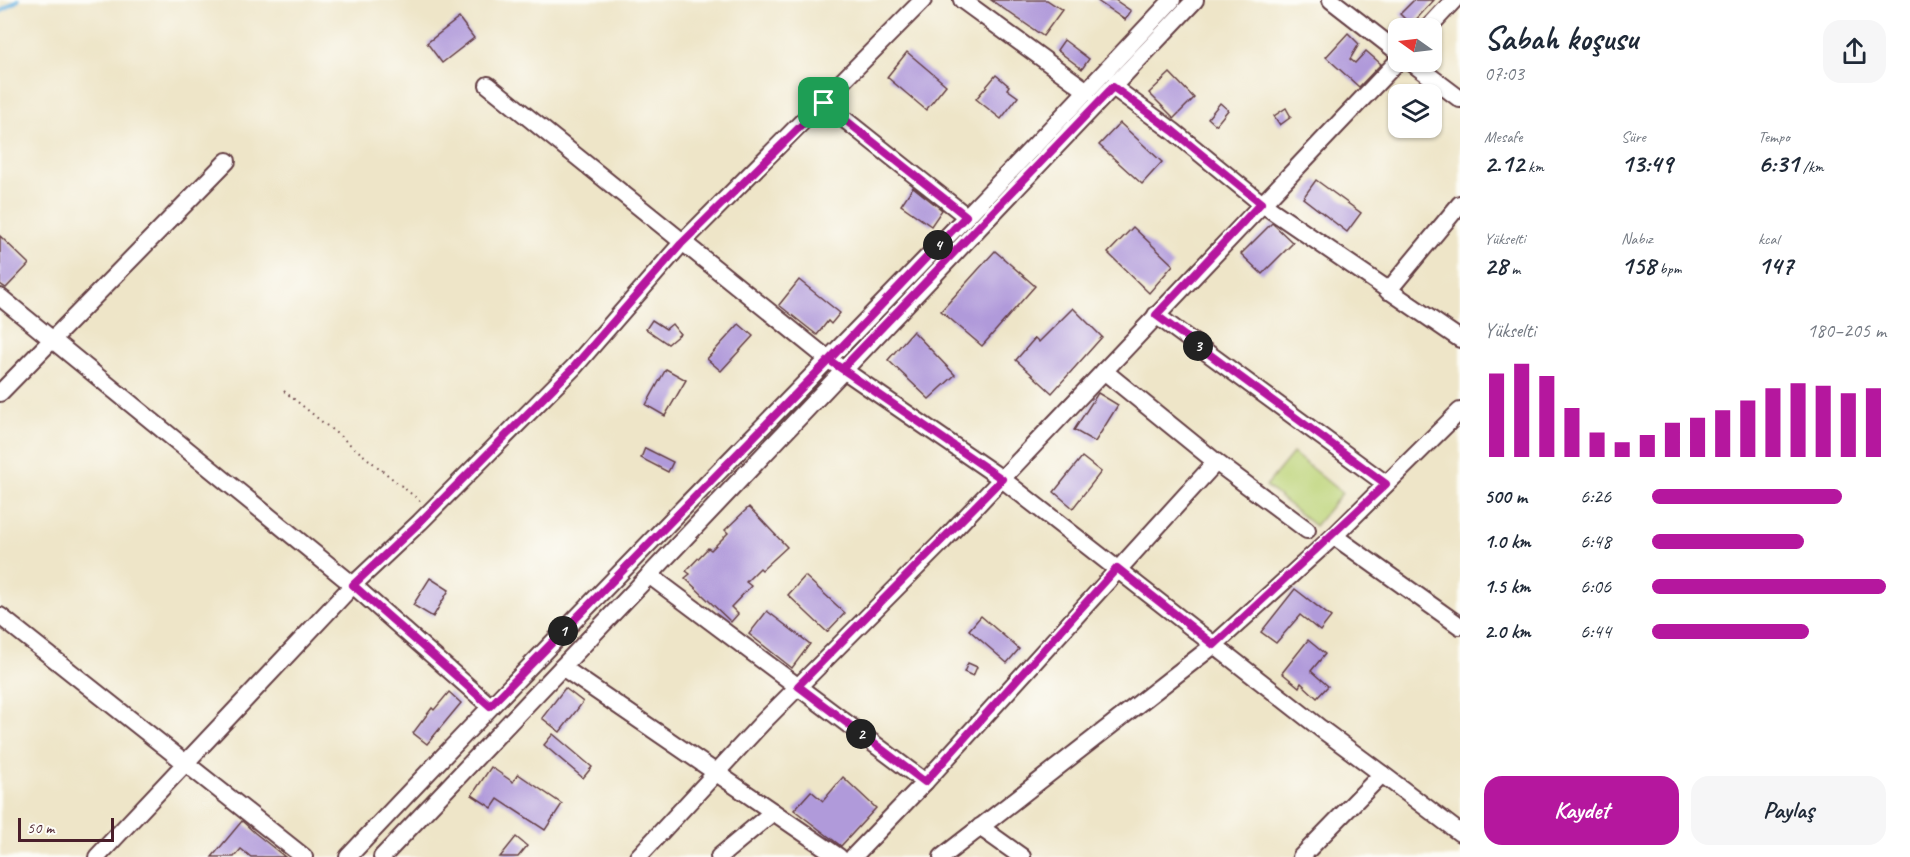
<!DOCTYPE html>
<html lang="tr">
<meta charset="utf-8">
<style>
:root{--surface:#fff;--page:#f6f6f7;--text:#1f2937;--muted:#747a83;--accent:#b5179e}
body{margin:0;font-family:Caveat,sans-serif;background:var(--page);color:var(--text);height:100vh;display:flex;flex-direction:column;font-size:22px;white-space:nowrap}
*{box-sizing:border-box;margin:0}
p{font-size:20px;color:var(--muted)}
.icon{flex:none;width:33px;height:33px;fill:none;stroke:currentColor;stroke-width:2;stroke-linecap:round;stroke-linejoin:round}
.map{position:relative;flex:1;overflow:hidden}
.side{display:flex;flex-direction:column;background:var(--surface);width:450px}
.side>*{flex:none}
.needle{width:39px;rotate:284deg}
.controls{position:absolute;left:1388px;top:18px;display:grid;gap:12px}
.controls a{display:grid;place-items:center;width:54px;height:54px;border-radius:12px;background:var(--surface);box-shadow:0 2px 4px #0004;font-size:30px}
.scale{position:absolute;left:18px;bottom:15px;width:96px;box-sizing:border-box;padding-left:6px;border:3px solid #4a1f2b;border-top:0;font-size:16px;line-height:21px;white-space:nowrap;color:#4a1f2b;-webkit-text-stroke:4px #fdfcf7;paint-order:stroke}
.pin{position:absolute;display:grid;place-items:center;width:51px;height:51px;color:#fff;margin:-26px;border-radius:12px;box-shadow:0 3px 9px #0006}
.km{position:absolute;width:30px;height:30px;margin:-15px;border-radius:50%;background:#222;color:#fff;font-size:16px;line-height:30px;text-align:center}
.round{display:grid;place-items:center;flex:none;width:63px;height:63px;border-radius:18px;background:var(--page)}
.head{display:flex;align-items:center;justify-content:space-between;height:102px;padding:0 24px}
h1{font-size:33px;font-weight:800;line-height:45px}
.stats{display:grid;grid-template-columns:repeat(3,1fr);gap:9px;height:102px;padding:6px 24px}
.stats div{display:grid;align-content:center}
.stats b{font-size:26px;font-weight:800}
.stats small{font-size:16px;font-weight:400}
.stats p{font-size:16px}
.chart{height:168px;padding:12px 24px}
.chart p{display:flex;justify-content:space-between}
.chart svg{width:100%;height:108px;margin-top:6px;stroke:var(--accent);stroke-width:6}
.cta{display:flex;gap:12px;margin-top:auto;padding:12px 24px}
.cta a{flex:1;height:69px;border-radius:18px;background:var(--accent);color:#fff;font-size:24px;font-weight:800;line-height:69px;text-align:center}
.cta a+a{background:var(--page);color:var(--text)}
ul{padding:0 24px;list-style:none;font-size:20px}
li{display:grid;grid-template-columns:96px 72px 1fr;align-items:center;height:45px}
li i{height:15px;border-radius:8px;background:var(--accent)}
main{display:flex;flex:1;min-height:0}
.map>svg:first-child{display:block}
</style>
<main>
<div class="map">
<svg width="1460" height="857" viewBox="0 0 1460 857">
<rect width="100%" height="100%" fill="#fdfcf7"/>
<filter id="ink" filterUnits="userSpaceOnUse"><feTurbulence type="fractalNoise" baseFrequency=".0167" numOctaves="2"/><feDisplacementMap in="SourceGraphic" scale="12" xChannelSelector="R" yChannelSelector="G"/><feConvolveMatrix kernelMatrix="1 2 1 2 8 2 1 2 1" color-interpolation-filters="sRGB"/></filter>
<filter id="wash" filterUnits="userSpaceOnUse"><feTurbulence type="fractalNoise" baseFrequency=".008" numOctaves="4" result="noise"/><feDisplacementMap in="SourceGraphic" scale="24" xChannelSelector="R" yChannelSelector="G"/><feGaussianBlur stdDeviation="1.35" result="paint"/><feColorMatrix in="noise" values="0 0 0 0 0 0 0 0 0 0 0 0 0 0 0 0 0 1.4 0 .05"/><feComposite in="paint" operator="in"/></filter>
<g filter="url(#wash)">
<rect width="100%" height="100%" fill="#eee5c8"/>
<path fill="#bcd377" stroke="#837951" stroke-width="1.5" d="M1293 453 1342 493 1315 526 1266 486Z"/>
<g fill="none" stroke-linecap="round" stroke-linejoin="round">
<path stroke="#6bb3e2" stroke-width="4" d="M0 12 18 0"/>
</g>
<g id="blocks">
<g fill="#b09ada">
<path d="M991 0H1047L1062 10 1043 36Z"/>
<path d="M1096 0H1115L1131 11 1125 20Z"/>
<path d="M1414 0H1434L1411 25 1400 14Z"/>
<path d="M459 18 474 38 442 63 427 43Z"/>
<path d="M1348 33 1359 44 1350 59 1355 63 1366 51 1381 64 1359 87 1326 57Z"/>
<path d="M1064 40 1089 59 1082 69 1057 50Z"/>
<path d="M907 52 946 85 926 110 887 77Z"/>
<path d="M1170 73 1194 98 1174 118 1149 93Z"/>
<path d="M996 75 1009 86 1007 89 1018 97 1001 119 976 99Z"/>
<path d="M1220 103 1228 110 1216 125 1208 118Z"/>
<path d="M1286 108 1291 117 1280 125 1274 116Z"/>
<path d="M1120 123 1162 162 1142 184 1099 145Z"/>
<path d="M1316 180 1361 213 1347 232 1303 198Z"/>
<path d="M913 187 942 210 931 226 901 205Z"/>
<path d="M1272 223 1293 243 1262 274 1241 254Z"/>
<path d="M1133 227 1173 265 1149 293 1108 253Z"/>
<path d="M0 236 29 264 6 288 0 284Z"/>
<path d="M995 251 1035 286 982 346 941 311Z"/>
<path d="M799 280 840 313 831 324 828 321 817 335 779 305Z"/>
<path d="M1073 308 1102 337 1052 393 1016 360 1035 338 1039 342Z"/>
<path d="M652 320 666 329 672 324 680 334 668 344 646 329Z"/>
<path d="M739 324 753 336 721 371 707 359Z"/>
<path d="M913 331 955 375 929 399 888 360Z"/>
<path d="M666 369 686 380 665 416 646 405Z"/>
<path d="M1098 393 1118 405 1095 442 1074 430Z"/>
<path d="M645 448 673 462 668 472 641 458Z"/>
<path d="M1082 457 1101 472 1073 508 1054 492Z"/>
<path d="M749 507 787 547 762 570 760 568 746 582 751 586 731 607 738 614 731 622 685 578 690 574 686 571 708 548 711 550 728 533 725 530Z"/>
<path d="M805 576 845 613 827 632 788 595Z"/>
<path d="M430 578 449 590 433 617 413 605Z"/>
<path d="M1295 589 1331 617 1320 631 1300 615 1276 643 1261 632Z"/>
<path d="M767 611 810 644 792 668 749 634Z"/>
<path d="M981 616 1019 649 1007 663 969 630Z"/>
<path d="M1308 640 1325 654 1311 671 1328 686 1317 698 1301 683 1299 687 1282 673Z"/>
<path d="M968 663 977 667 973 676 964 672Z"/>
<path d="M565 688 583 702 560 732 542 718Z"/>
<path d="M449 692 461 703 427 744 413 733 432 708 434 710Z"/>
<path d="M553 734 592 767 583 778 544 745Z"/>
<path d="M491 767 513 782 518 774 562 804 545 830 498 799 492 808 472 795Z"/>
<path d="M843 777 876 808 841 846 794 810 811 791 823 801Z"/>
<path d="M242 821 255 833 285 857H251L241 849 234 857H212Z"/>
<path d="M516 837 527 846 518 857H500Z"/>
</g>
</g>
</g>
<g filter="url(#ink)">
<use href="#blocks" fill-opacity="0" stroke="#633d43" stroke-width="1.5"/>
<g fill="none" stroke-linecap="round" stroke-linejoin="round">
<defs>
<g id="minor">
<path d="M962 0 1087 91"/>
<path d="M1331 0 1398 52"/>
<path d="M1428 28 1454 0"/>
<path d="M1411 62 1460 99"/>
<path d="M488 85 829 360 1002 479 1320 728 1382 774 1301 857"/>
<path d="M1113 87 1173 131 1261 203 1460 339"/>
<path d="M824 103 966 216"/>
<path d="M1388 291 1460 204"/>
<path d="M0 297 353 585 490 706"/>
<path d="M1156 315 1386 484"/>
<path d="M1104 371 1216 462"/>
<path d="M0 393 227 161"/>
<path d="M1334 536 1460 626"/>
<path d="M649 575 925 782"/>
<path d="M0 616 304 857"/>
<path d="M562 667 839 857"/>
<path d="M1382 774 1460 833"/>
<path d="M980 827 1022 857"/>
<path d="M97 857 353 585 420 522 574 367 681 244 923 0"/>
<path d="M348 857C619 568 902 290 1172 0"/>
<path d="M382 857 1195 0"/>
<path d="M638 857 763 722 942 542 1398 61"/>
<path d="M719 857 773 812"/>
<path d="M853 857 925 782 1216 462 1307 530"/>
<path d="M942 857 1214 645 1334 536 1460 411"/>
</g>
</defs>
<use href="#minor" stroke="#633d43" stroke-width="20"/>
<path stroke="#633d43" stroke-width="2" stroke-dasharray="1.5 4.5" stroke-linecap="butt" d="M284 391 420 501"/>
<use href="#minor" stroke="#fff" stroke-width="16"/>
</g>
</g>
<g fill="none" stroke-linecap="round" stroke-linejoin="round" filter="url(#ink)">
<defs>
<path id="route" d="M824 103 681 244 574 367 420 522 353 585 490 706 829 360 1002 479 798 686 925 782 1117 568 1214 645 1386 484 1156 315 1261 203 1173 131 1113 87 842 369 829 360 966 216 824 103"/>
</defs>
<use href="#route" stroke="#fff" stroke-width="12"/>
<use href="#route" stroke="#b5179e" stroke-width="8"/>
</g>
</svg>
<div class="controls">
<a><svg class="needle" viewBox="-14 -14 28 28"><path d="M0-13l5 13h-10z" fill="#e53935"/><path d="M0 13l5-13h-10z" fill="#747a83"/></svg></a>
<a><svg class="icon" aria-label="layers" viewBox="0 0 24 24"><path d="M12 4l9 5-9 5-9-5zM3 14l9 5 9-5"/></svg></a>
</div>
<div class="scale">50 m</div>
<div class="pin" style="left:824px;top:103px;background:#1e9e55"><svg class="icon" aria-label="arrive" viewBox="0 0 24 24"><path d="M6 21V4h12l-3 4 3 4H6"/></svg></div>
<b class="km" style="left:563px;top:631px">1</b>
<b class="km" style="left:861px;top:734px">2</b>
<b class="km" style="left:1198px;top:346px">3</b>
<b class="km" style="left:938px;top:245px">4</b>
</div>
<section class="side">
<div class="head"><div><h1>Sabah koşusu</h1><p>07:03</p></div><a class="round"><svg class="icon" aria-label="share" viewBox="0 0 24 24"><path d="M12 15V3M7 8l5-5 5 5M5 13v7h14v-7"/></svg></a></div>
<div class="stats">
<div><p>Mesafe</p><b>2.12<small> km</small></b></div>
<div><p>Süre</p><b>13:49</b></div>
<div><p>Tempo</p><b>6:31<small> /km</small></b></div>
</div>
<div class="stats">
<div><p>Yükselti</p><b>28<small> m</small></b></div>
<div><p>Nabız</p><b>158<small> bpm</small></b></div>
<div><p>kcal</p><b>147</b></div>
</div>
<div class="chart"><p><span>Yükselti</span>180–205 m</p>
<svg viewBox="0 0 160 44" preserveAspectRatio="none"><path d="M5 44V10M15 44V6M25 44V11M35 44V24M45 44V34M55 44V38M65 44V35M75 44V30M85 44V28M95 44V25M105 44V21M115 44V16M125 44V14M135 44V15M145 44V18M155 44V16"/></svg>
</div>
<ul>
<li><b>500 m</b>6:26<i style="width:81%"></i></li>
<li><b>1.0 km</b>6:48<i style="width:65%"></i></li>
<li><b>1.5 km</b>6:06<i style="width:100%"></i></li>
<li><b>2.0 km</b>6:44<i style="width:67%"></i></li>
</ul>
<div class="cta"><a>Kaydet</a><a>Paylaş</a></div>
</section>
</main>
